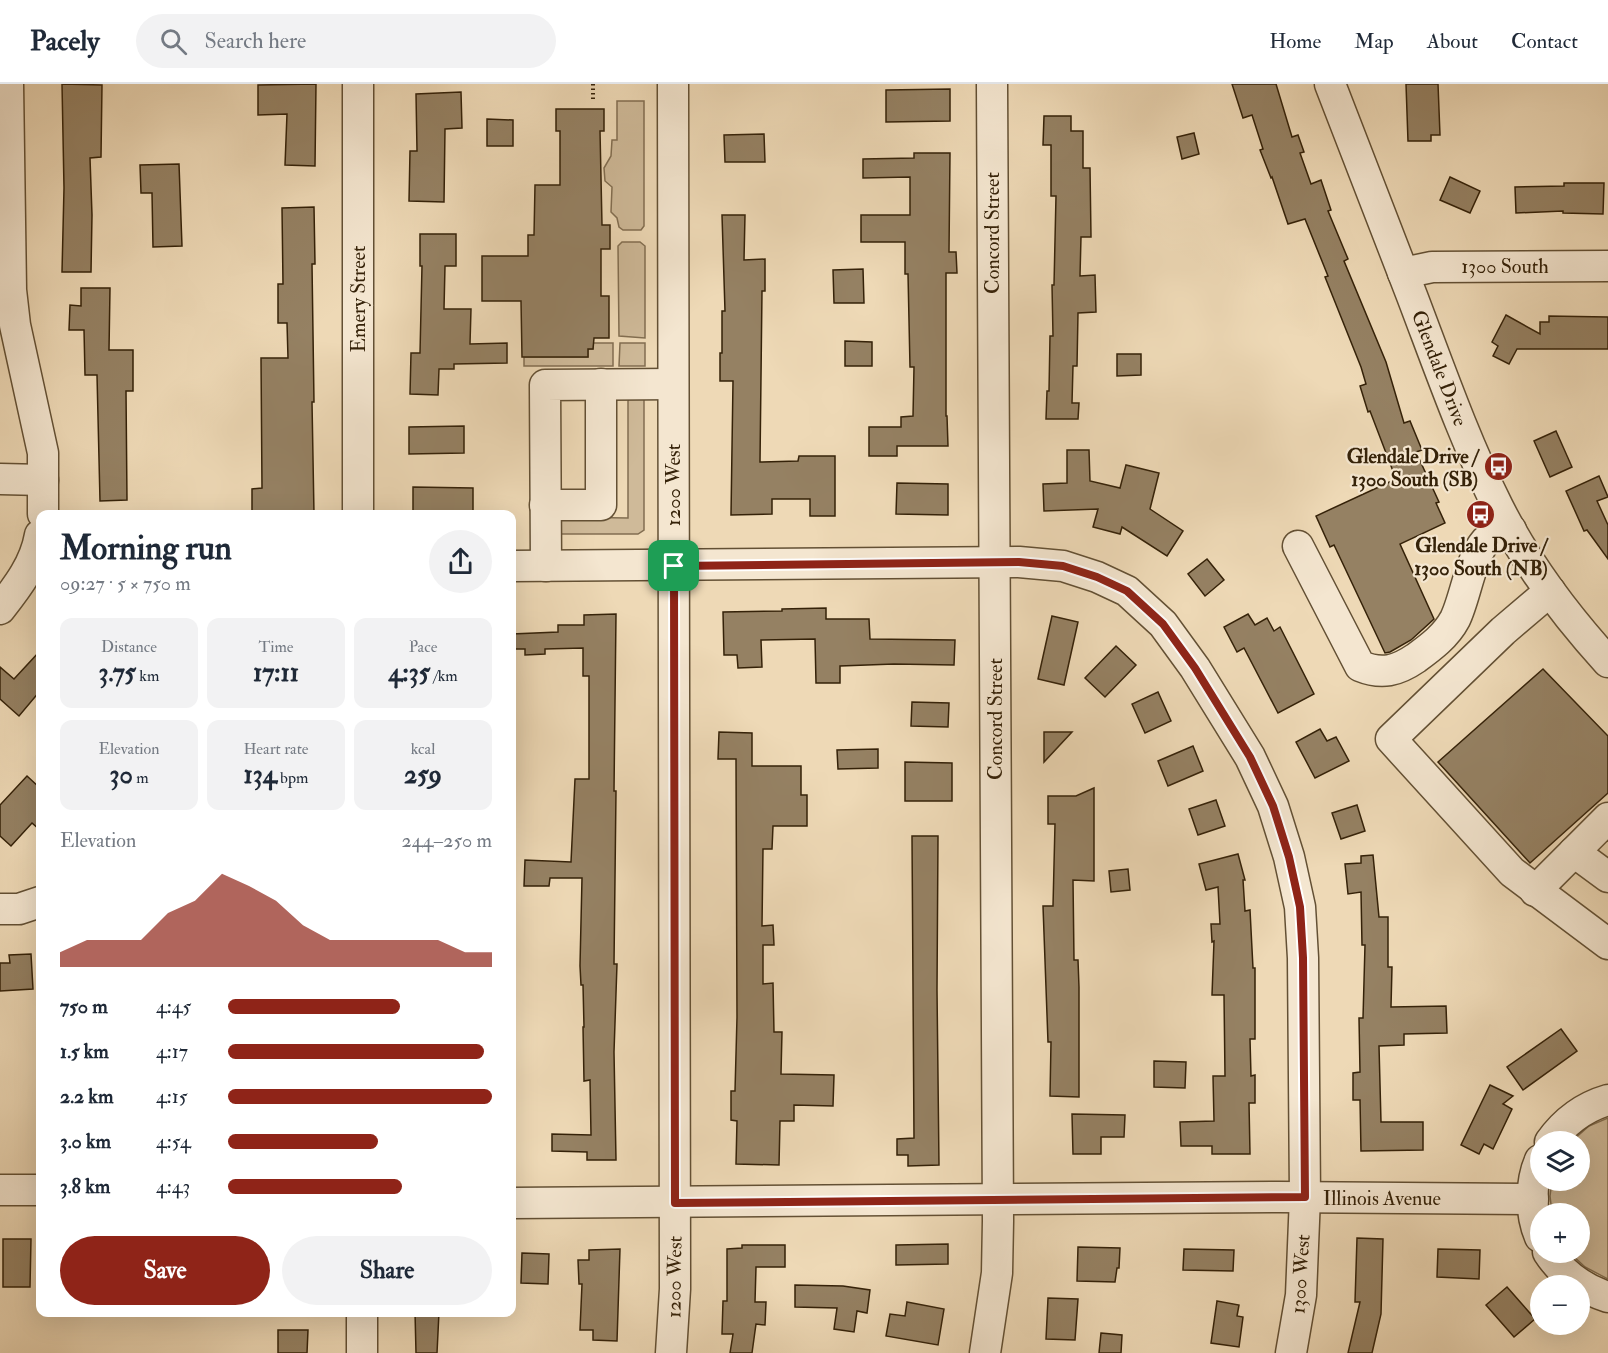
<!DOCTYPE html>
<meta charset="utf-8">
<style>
:root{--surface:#fff;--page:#f2f2f3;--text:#1f2937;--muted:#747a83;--line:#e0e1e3;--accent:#8f2418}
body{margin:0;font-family:"IM FELL Double Pica",serif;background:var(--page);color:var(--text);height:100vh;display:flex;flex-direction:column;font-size:22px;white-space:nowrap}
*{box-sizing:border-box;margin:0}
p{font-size:20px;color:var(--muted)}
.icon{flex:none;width:33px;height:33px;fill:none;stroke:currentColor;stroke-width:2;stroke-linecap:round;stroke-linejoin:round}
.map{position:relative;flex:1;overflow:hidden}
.side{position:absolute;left:36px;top:426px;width:480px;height:807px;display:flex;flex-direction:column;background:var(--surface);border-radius:12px;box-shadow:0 6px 24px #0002}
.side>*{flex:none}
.tools{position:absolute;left:1530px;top:1047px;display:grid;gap:12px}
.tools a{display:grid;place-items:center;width:60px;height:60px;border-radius:50%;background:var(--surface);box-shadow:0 6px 24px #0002;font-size:30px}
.pin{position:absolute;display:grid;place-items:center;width:51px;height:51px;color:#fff;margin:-26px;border-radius:12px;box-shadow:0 3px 9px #0006}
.round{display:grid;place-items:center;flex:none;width:63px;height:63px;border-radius:32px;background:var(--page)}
.summary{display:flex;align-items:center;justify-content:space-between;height:102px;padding:0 24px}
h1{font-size:33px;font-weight:700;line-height:45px}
.metrics{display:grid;grid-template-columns:repeat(3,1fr);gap:9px;height:102px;padding:6px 24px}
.metrics div{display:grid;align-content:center;border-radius:12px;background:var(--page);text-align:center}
.metrics b{font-size:26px;font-weight:700}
.metrics small{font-size:16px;font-weight:400}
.metrics p{font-size:16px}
.chart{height:168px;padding:12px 24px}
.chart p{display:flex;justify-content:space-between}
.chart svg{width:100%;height:108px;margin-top:6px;fill:var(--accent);opacity:.7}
.action{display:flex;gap:12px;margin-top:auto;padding:12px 24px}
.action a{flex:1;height:69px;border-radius:36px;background:var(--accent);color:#fff;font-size:24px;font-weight:700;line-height:69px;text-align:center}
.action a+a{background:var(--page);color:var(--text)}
ul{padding:0 24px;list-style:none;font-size:20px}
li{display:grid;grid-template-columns:96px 72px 1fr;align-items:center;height:45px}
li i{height:15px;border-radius:8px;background:var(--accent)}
header{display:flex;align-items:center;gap:36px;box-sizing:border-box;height:84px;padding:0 30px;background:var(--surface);border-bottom:2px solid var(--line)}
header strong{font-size:28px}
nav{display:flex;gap:33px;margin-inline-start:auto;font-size:21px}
.search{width:420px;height:54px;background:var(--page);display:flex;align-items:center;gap:15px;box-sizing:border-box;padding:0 21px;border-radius:33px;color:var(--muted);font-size:22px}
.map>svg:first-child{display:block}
</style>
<header>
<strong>Pacely</strong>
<div class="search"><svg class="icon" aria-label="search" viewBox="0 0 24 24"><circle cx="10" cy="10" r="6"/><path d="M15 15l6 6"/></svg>Search here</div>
<nav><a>Home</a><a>Map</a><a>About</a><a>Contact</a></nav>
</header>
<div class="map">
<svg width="1608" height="1269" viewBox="0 0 1608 1269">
<rect width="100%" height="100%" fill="#eed9b6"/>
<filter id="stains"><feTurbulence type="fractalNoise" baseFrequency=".00333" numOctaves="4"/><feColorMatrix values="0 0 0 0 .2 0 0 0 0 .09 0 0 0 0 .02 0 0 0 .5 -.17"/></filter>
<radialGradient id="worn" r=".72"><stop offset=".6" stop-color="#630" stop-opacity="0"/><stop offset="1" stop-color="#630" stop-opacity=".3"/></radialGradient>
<g fill="#cfba99" stroke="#826e51" stroke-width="1.5">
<path d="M617 17H644V142L641 146H623L619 143 617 134 611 128 612 103 605 97 604 84 611 72 612 56H617Z"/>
<path d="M622 158H640L645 162V254L619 252 618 162Z"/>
<path d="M593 259H613V282H524V273H588V265H593Z"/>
<path d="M620 259H645V282H619Z"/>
<path d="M644 311V446L638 450H558V439L562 433 628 434V317L629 314Z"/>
<path d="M1608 1034V1195L1585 1183 1570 1169 1580 1168V1130L1552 1129 1550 1112 1552 1097 1580 1096V1058L1572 1057 1589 1042Z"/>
</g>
<g fill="#958163" stroke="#352209" stroke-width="1.5">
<path d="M62 0 102 1 101 73 90 74 92 131 91 188H62L64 104Z"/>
<path d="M316 0 315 82 285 81 287 30 258 31V1Z"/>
<path d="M1232 0H1276L1292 53 1298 51 1304 68 1300 69 1311 100 1321 96 1331 126 1328 127 1348 175 1344 177 1386 278 1404 339 1410 337 1422 366 1416 368 1439 418 1436 419 1445 439 1400 460 1434 535 1411 556 1390 568 1385 569 1334 461 1330 463 1316 432 1396 395 1370 327 1368 328 1360 302 1366 300 1361 283 1325 193 1328 192 1305 135 1288 140 1272 93 1271 94 1260 66 1263 65 1252 31 1243 34Z"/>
<path d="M1406 0H1438L1440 51H1431V57H1408Z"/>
<path d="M950 5V37L886 38V6Z"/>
<path d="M461 8 462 44 445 45 444 118 409 117 410 67H417L416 10Z"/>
<path d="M556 25H604V47H600L602 141H610V165H601V212H609V254H594L593 265H588V273H522L521 217H482V172H528V151H534L535 101H560V47H556Z"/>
<path d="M1044 32H1071V47H1083V84H1090L1091 153H1081L1080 192 1095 191 1096 228 1078 229 1077 282H1073L1072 319H1079L1078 335H1046L1047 307H1049L1050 252H1053L1052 201H1054L1056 112H1051V61H1043Z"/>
<path d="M487 35 513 36V62H487Z"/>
<path d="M1194 49 1199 70 1182 75 1177 53Z"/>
<path d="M764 50 765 78H725L724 51Z"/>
<path d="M914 69H950L949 168H956L957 189H946V332H947L948 362H897V372H869V343H901V333L913 332 914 283H910L908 190H905V158H861V131H910V93L863 94V75L914 74Z"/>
<path d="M179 80 182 162 153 163 152 109H141L140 81Z"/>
<path d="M1450 93 1480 107 1470 129 1440 116Z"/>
<path d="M1564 99H1604L1603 130 1563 129V127L1516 129 1515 103 1564 102Z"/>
<path d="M314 123 315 180H312L314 318H312L314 430H252V405L262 404 261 274H288L287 239H278V200H283L282 124Z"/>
<path d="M722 131H745L744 176 765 175V207H762L760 378 798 377 799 372H835V432H810V415H772V430L731 431 733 297H720V269H722V227H725Z"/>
<path d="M420 150H456V182H445L444 225H471L470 260 507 259V279L454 280V285H439L438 311 410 310 411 269H420L422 182H420Z"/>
<path d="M863 185 864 219H834L833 186Z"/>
<path d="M81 204H110L109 266H133V307H126L127 416 100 417 97 291H85L84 246H69L70 221 81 222Z"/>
<path d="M1506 231 1540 250V238H1549V232L1608 233V265H1517L1509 280 1493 272 1498 262 1492 258Z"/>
<path d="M845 257 872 258V282H845Z"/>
<path d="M1117 270H1141V291L1117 292Z"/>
<path d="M464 342V369L409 370V343Z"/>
<path d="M1556 347 1572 383 1550 393 1534 357Z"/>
<path d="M1067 366H1089L1090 397 1120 404 1126 381 1159 389 1150 425 1183 447 1167 472 1122 443 1120 450 1093 443 1098 425 1044 427 1043 400 1067 399Z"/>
<path d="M1599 392 1608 413 1597 417 1608 441V475L1587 446 1584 447 1566 407Z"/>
<path d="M897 399 948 400V431L896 430Z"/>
<path d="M413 403 473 404V430H413Z"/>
<path d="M1207 475 1224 496 1205 512 1188 490Z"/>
<path d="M826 524V535H869L870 555 955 556 954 581 894 580 840 582V599H816L815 555 761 556 762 583 738 584 737 571H724L723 528 782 527V525Z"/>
<path d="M616 530 614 707H616L614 880H617L614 968 616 1076H587V1068L552 1067V1050L591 1051 590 996 584 997 583 943H584L583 901H581L580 882 582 794H550L549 802H524L525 776 571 778 575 695H589V592H583V564L545 565V570L525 571V565H512V550L558 548V541H584V531Z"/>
<path d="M1248 530 1255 541 1267 534 1274 547 1280 543 1314 610 1278 629 1244 564 1237 568 1224 543Z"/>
<path d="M1052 532 1078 538 1064 601 1038 595Z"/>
<path d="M1116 562 1136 581 1105 613 1085 594Z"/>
<path d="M40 567V607L19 632 0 615V583L14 595Z"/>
<path d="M1543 585 1608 652V709L1530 779 1438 678Z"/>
<path d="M1158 608 1171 637 1145 649 1132 620Z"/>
<path d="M912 618 949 619 948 643 911 642Z"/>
<path d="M1320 645 1327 657 1336 653 1349 677 1315 694 1296 658Z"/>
<path d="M719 648 752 649V682H801V711H807V742H773L772 765H763L762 842 773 841 774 861H763V900L773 899 774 948H782L781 990 834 991 833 1022 794 1021V1037H780L779 1081 736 1080 737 1037 731 1036V1007H735L737 933 736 675H718Z"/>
<path d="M1044 648H1072L1044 678Z"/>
<path d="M1193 662 1203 687 1168 702 1158 677Z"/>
<path d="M878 665V684L838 685 837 666Z"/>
<path d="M905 678 952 679V717H905Z"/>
<path d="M27 692 40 704V746L32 739 11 762 0 752V721Z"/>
<path d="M1094 704V797L1073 796 1074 876H1078L1079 903V1013L1050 1012 1051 958H1048L1043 822H1053L1055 740H1048V712H1076Z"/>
<path d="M1216 716 1225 742 1198 751 1189 725Z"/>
<path d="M1357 721 1365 747 1341 755 1332 729Z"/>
<path d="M912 752H938L937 906 939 1081 908 1082V1071H897V1055L914 1054Z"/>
<path d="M1238 770 1245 796H1243L1245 827 1250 826 1253 884H1255V955H1250L1251 992 1255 991V1019H1249L1250 1070H1212V1062H1181L1180 1038 1214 1037 1213 992H1225L1224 911H1212L1214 857 1212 858 1211 840H1220L1218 803 1206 806 1199 780Z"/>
<path d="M1373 771 1379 833H1388V883H1392L1391 923 1446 922 1447 949 1404 950V961L1379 962 1381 1038H1423V1066L1361 1067 1360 1016H1353V989L1360 988 1359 934H1363L1365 861H1362L1361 808 1348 810 1345 780 1361 779V772Z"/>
<path d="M1128 785 1130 806 1111 808 1109 787Z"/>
<path d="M31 870 33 905 0 907V879H10L9 871Z"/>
<path d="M1561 945 1577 967 1523 1006 1507 983Z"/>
<path d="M1154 977 1186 978 1185 1004 1154 1003Z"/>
<path d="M1490 1001 1513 1012 1503 1020 1512 1025 1493 1065 1484 1060 1479 1070 1461 1061Z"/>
<path d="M1072 1030 1125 1031 1124 1053H1101V1070H1073Z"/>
<path d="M1357 1154 1383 1155 1381 1230 1372 1269H1348L1360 1218H1355Z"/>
<path d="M3 1155H31L30 1203H3Z"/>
<path d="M948 1160V1180L896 1181V1161Z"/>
<path d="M742 1161H785V1183H756L755 1218H766L765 1241 756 1240 752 1269H730L733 1250H722L723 1217H727V1165L742 1164Z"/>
<path d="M1078 1163 1120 1164 1119 1184H1117L1115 1198 1077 1197Z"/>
<path d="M620 1165 617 1257 593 1256V1246H580L582 1200H579L578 1176H589V1166Z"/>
<path d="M1184 1165 1234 1166 1233 1187 1183 1186Z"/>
<path d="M1438 1165 1480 1166 1479 1195 1437 1193Z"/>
<path d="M522 1169 549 1170 548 1200 521 1199Z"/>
<path d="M795 1201 843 1202 870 1206 867 1229 857 1227 854 1248 834 1245 837 1224 795 1223Z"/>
<path d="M1507 1203 1535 1235 1514 1253 1486 1221Z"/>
<path d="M1048 1214 1078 1215 1075 1256 1046 1255Z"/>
<path d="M1217 1217 1239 1221 1237 1232 1243 1233 1239 1263 1211 1259Z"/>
<path d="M907 1218 944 1225 938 1261 886 1252 890 1230 905 1232Z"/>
<path d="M415 1228H439L437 1269H416Z"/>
<path d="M278 1246H308L307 1269H278Z"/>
<path d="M1101 1249 1122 1251 1121 1269H1099Z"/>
</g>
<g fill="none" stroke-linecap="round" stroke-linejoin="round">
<defs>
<g id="minor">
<path d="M8 0 11 206 15 241 43 369V430"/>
<path d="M358 0V430"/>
<path d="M1330 0C1357 71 1385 141 1412 212 1439 283 1464 355 1498 423 1527 480 1565 531 1608 578"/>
<path d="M1403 189 1432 183 1608 182"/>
<path d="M0 395 43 396"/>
<path d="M545 421H601V300"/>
<path d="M1298 462 1360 582C1382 591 1397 587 1416 574 1431 563 1446 552 1455 535 1466 513 1471 468 1489 454 1494 450 1505 448 1511 446"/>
<path d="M512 482 1019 478 1063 482 1097 493 1127 507 1163 540 1195 584 1250 673 1273 722 1289 773 1300 823 1303 874 1305 1113 1301 1211 1291 1269"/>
<path d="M546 482 545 301 673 300"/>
<path d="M1550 507 1503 547 1391 655 1512 788 1608 860"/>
<path d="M0 525C18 502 35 480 40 451"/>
<path d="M1574 768 1608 793"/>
<path d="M1535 807 1608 734"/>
<path d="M0 825H19L40 818"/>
<path d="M1550 1058C1565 1037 1584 1023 1608 1016"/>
<path d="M1540 1076C1530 1099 1530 1130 1540 1153"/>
<path d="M0 1106H40"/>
<path d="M512 1119 1280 1113 1533 1115"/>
<path d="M1548 1168C1563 1191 1583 1205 1608 1213"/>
<path d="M362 1269V1228"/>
<path d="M671 1269 675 1205 673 0"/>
<path d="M985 1269 997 1189 998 1137 992 0"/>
</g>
</defs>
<use href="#minor" stroke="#635034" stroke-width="33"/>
<path stroke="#352209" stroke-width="4" stroke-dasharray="1.5 3" stroke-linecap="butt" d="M593 0V15"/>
<use href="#minor" stroke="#f4e6d0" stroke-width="30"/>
</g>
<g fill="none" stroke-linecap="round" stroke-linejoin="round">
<defs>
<path id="route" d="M1019 478 1063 482 1097 493 1127 507 1163 540 1195 584 1250 673 1273 722 1289 773 1300 823 1303 874 1305 1113 675 1119 674 482Z"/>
</defs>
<use href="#route" stroke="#fff" stroke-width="12"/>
<use href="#route" stroke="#8f2418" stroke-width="8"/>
</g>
<defs>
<symbol id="bus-disc" viewBox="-11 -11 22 22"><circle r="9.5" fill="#8f2418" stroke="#f4e6d0"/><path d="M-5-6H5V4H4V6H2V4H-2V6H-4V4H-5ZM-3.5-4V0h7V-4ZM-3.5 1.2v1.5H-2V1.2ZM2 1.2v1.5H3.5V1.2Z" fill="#fff"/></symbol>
</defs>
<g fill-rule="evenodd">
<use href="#bus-disc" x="1482" y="366" width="33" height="33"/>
<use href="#bus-disc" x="1464" y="414" width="33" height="33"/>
</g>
<g text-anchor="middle" stroke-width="4.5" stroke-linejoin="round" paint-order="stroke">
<g font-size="20" fill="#352209" stroke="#f4e6d0">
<text transform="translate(992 149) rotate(-90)" y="7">Concord Street</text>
<text x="1505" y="189">1300 South</text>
<text transform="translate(358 215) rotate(-90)" y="7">Emery Street</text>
<text transform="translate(1440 284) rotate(69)" y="7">Glendale Drive</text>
<text transform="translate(673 401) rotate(-90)" y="7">1200 West</text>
<text transform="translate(995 635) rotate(-90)" y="7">Concord Street</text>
<text x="1382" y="1121">Illinois Avenue</text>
<text transform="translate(1300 1190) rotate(-86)" y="7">1300 West</text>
<text transform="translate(674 1193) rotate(-89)" y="7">1200 West</text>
</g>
<g font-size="20" font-weight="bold" fill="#352209" stroke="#f4e6d0" text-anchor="end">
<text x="1478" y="379">Glendale Drive /<tspan x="1478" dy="23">1300 South (SB)</tspan></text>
<text x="1481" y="468" text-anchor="middle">Glendale Drive /<tspan x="1481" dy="23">1300 South (NB)</tspan></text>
</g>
</g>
<rect width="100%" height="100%" filter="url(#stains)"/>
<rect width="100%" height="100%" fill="url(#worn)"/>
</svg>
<div class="tools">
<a><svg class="icon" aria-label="layers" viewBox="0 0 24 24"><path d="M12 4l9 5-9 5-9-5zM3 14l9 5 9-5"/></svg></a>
<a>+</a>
<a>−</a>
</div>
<div class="pin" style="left:674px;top:482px;background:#1e9e55"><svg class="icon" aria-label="arrive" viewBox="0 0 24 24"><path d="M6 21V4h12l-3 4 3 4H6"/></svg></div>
<section class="side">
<div class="summary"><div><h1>Morning run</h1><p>09:27 · 5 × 750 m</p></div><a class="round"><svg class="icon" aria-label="share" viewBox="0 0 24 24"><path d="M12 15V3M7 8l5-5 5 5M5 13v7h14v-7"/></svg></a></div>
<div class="metrics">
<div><p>Distance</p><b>3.75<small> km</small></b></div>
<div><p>Time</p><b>17:11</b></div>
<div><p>Pace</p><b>4:35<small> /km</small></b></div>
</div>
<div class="metrics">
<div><p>Elevation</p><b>30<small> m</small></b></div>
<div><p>Heart rate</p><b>134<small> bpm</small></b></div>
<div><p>kcal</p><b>259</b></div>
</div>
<div class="chart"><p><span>Elevation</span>244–250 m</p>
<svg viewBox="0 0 160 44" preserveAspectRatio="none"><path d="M0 44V38L10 33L20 33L30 33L40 22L50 17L60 6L70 11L80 17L90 27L100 33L110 33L120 33L130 33L140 33L150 38L160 38V44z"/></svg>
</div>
<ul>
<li><b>750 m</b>4:45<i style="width:65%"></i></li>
<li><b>1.5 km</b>4:17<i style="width:97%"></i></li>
<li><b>2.2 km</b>4:15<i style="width:100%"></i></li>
<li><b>3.0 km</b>4:54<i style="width:57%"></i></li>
<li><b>3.8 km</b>4:43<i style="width:66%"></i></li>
</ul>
<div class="action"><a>Save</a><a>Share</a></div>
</section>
</div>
